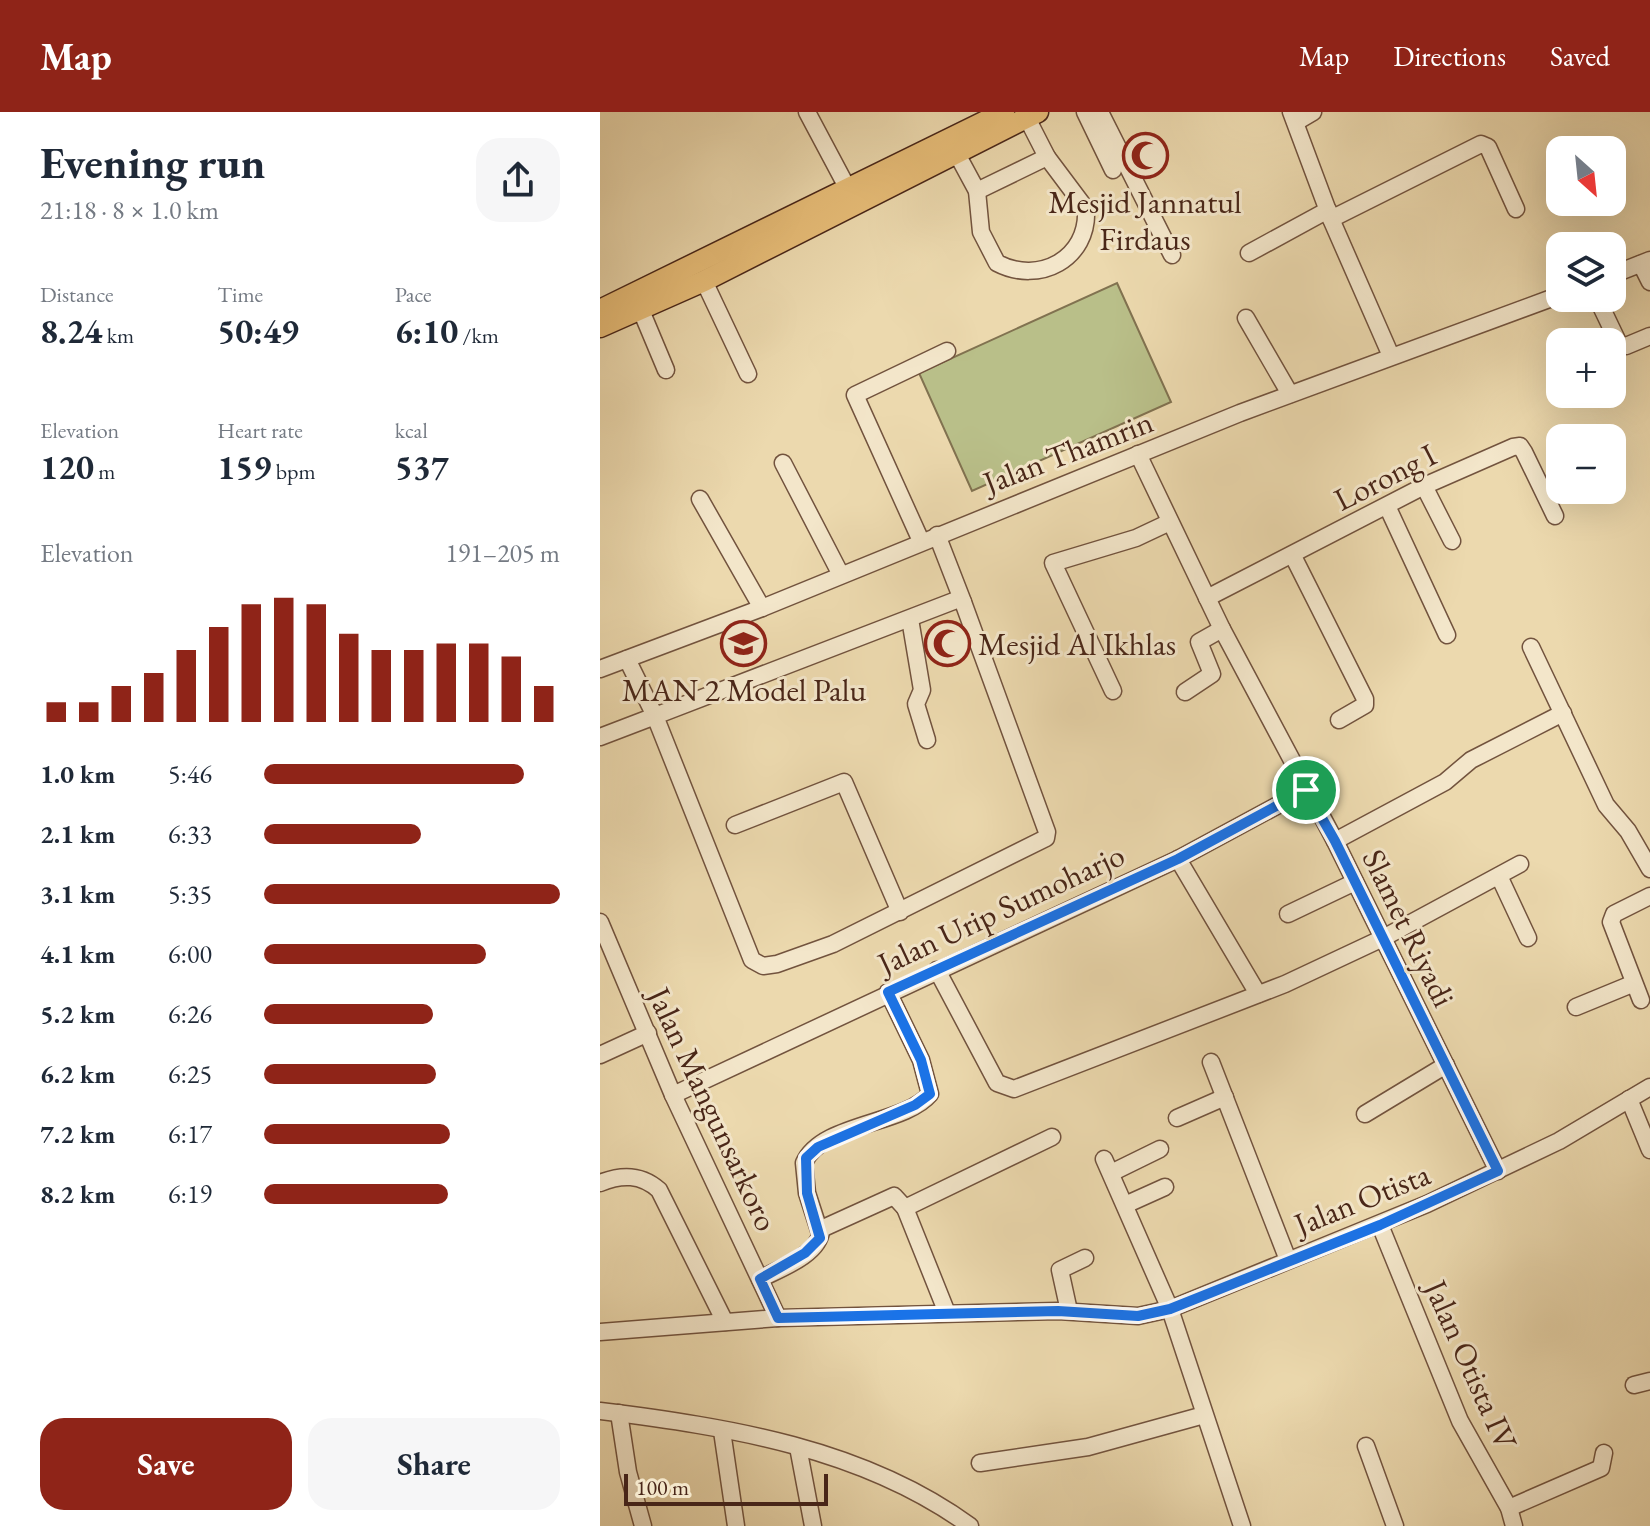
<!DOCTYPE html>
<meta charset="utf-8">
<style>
:root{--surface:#fff;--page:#f6f6f7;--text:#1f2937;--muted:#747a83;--accent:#8f2418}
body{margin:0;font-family:"EB Garamond",serif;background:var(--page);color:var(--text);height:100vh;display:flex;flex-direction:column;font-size:30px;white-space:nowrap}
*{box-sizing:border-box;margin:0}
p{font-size:26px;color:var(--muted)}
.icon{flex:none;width:44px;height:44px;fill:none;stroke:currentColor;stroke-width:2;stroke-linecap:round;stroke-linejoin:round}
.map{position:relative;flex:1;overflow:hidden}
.sheet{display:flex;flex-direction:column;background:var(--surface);width:600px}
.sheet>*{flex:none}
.needle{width:52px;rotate:153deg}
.buttons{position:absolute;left:946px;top:24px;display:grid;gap:16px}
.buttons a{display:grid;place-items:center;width:80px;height:80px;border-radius:16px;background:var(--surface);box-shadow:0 8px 32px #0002;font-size:40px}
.scale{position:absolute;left:24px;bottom:20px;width:204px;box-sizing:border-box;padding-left:8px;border:4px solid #492618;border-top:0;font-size:22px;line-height:28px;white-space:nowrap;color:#492618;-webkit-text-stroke:6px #f3e6ca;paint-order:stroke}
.pin{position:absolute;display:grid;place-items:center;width:68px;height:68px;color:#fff;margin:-34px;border:4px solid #fff;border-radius:50%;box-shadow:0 2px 8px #0007}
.round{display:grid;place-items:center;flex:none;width:84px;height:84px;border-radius:24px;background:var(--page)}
.summary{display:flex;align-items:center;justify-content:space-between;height:136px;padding:0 40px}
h1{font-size:44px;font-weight:700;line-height:60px}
.stats{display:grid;grid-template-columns:repeat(3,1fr);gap:12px;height:136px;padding:8px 40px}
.stats div{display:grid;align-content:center}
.stats b{font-size:34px;font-weight:700}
.stats small{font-size:22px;font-weight:400}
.stats p{font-size:22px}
.chart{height:224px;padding:16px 40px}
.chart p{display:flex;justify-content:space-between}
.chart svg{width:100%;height:144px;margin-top:8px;stroke:var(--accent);stroke-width:6}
.action{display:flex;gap:16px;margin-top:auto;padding:16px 40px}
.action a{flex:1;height:92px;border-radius:24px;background:var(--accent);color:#fff;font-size:32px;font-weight:700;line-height:92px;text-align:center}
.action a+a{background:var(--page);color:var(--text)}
ul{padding:0 40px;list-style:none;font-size:26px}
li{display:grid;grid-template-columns:128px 96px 1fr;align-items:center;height:60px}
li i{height:20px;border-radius:10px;background:var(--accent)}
header{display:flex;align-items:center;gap:48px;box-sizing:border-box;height:112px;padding:0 40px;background:var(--accent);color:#fff}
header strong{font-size:38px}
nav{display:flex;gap:44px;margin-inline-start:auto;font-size:28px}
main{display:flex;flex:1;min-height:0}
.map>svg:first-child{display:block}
</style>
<header>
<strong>Map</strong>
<nav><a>Map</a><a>Directions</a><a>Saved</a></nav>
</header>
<main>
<section class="sheet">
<div class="summary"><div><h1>Evening run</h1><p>21:18 · 8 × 1.0 km</p></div><a class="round"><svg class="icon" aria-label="share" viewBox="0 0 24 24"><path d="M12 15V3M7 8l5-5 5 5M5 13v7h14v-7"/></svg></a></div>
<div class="stats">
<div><p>Distance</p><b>8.24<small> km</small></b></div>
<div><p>Time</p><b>50:49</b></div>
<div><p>Pace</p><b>6:10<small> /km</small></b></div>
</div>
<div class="stats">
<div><p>Elevation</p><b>120<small> m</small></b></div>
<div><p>Heart rate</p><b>159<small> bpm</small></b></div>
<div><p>kcal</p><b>537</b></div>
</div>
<div class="chart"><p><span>Elevation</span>191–205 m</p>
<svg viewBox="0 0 160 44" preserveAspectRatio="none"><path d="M5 44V38M15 44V38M25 44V33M35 44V29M45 44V22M55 44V15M65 44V8M75 44V6M85 44V8M95 44V17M105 44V22M115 44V22M125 44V20M135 44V20M145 44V24M155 44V33"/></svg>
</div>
<ul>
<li><b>1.0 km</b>5:46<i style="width:88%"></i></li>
<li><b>2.1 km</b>6:33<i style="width:53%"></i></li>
<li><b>3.1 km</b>5:35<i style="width:100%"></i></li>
<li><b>4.1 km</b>6:00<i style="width:75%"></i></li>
<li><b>5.2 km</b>6:26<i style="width:57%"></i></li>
<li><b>6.2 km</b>6:25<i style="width:58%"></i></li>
<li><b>7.2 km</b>6:17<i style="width:63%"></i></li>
<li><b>8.2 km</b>6:19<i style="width:62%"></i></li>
</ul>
<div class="action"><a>Save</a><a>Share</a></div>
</section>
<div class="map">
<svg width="1050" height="1414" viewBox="0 0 1050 1414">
<rect width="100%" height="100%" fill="#ecd9ae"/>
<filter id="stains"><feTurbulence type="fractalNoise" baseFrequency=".0025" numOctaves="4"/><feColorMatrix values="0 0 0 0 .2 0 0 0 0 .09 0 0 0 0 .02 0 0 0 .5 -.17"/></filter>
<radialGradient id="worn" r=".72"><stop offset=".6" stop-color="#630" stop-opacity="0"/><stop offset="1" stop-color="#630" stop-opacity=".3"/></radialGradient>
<path fill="#b9bf89" stroke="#817250" stroke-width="2" d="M517 171 571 290 372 379 319 261Z"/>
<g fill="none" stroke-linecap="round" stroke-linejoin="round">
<defs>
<g id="minor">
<path d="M207 0 248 77"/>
<path d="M485 0 513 58"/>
<path d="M500 0 572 143"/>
<path d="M691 0 731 107 791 244"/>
<path d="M696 10 713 0"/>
<path d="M357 42 377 79 381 120 397 151C439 173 489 147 486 97L447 45 427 6"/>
<path d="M377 79 447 45"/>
<path d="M731 107 881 32 888 35 916 97"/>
<path d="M649 141 728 98"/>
<path d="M1041 152 1050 170"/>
<path d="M1012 163 1050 148"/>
<path d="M104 169 148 262"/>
<path d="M997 186 1019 232 1026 234 1050 224"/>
<path d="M40 196 66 258"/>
<path d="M646 206 690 282"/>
<path d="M538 342 622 517 735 729 898 1059"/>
<path d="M183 351 241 463"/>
<path d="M824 374 852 429"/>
<path d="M100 387 162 496"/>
<path d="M787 394 847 523"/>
<path d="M337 423 363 490"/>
<path d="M321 429 255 283 347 239"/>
<path d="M693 444 765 587V593L739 608"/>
<path d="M607 486 824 374 913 335 920 334 924 340 955 404"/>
<path d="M310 507 322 578 316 592 327 628"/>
<path d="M931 535 1006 693 1028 719 1050 757"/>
<path d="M0 557 162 496 640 301 960 183"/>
<path d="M513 579 453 451 536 426 570 410"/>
<path d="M585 580 612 562 599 530 622 517"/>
<path d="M0 625 55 604 152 848 163 854 177 852 233 832 446 726 447 720 363 490 359 487 55 604 27 547"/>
<path d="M135 713 244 670 300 800"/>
<path d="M735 729 845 670 871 648 963 601"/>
<path d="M578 747 658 882"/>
<path d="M899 764 928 826"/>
<path d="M688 802 755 770"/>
<path d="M0 810 73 983 178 1206"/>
<path d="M337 858 397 971 414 977 685 872 783 826 920 752"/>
<path d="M288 880 321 948 330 982C304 1013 221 1011 204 1051L207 1081 219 1118 294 1084 305 1096"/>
<path d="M1041 888 1011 810 1014 802 1050 784"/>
<path d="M976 895 1032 872"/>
<path d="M0 943 48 921"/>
<path d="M611 950 688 1148"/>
<path d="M73 983 578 747 706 678"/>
<path d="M1029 987 1050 1038"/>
<path d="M765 1002 846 953"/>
<path d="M577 1006 625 985"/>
<path d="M504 1047 570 1197 642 1414"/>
<path d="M511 1061 560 1037"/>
<path d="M0 1071C22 1062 41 1062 59 1078L125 1210"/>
<path d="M525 1093 565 1075"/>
<path d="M780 1113 860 1309 909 1396 914 1414"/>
<path d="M160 1167C179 1157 219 1143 221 1119"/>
<path d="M469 1199 460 1158 485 1146"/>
<path d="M347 1201 305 1096 452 1025"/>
<path d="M0 1220 178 1206 458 1199 538 1204 570 1197 827 1092 959 1029 1050 975"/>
<path d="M1034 1273 1050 1269"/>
<path d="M0 1299C129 1315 263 1336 370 1414"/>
<path d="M19 1301 28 1360 43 1414"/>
<path d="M122 1319 136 1414"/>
<path d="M766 1334 795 1414"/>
<path d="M198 1335 213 1414"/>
<path d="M380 1351 488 1335 604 1303"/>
<path d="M909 1396 1001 1356 1004 1341"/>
</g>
<g id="major">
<path d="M0 198 404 0"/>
<path d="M0 215 104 169 438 0"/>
</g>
</defs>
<use href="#minor" stroke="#72533e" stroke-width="19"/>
<use href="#major" stroke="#492618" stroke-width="23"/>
<use href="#minor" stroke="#f3e6ca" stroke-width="16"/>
<use href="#major" stroke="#e6bc77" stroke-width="20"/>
</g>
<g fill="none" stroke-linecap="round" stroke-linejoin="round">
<defs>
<path id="route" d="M706 678 735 729 898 1059 780 1113 570 1197 538 1204 458 1199 178 1206 160 1167 205 1141 220 1126 207 1081 206 1046 218 1035 315 993 330 982 321 948 288 880 578 747Z"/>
</defs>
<use href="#route" stroke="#fff" stroke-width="16"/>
<use href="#route" stroke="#1a73e8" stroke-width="10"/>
</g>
<defs>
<symbol id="mosque-ring" viewBox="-11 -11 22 22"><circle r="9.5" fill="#f3e6ca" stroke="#8f2418" stroke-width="1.5"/><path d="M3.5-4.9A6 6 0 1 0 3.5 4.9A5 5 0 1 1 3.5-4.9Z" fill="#8f2418"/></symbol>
<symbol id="school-ring" viewBox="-11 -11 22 22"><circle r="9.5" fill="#f3e6ca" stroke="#8f2418" stroke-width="1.5"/><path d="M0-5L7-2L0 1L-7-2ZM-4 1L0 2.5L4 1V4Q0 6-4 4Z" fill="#8f2418"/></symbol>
</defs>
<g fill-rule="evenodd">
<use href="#mosque-ring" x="520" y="18" width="51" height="51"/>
<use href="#school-ring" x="118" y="506" width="51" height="51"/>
<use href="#mosque-ring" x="322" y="506" width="51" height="51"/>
</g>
<g text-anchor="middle" stroke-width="6" stroke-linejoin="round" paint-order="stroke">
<g font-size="32" fill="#492618" stroke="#f3e6ca">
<text x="545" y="101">Mesjid Jannatul<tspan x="545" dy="37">Firdaus</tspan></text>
<text x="378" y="543" text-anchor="start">Mesjid Al Ikhlas</text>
<text x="144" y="589">MAN 2 Model Palu</text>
</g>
<g font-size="32" fill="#492618" stroke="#f3e6ca">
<text transform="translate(468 340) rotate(-21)" y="11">Jalan Thamrin</text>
<text transform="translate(785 365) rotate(-27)" y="11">Lorong I</text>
<text transform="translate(401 797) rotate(-25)" y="11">Jalan Urip Sumoharjo</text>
<text transform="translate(809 816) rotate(64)" y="11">Slamet Riyadi</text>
<text transform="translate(113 997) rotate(65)" y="11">Jalan Mangunsarkoro</text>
<text transform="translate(762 1087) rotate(-22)" y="11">Jalan Otista</text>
<text transform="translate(871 1253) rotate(66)" y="11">Jalan Otista IV</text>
</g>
</g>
<rect width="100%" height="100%" filter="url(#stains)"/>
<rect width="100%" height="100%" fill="url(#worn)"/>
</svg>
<div class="buttons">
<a><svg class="needle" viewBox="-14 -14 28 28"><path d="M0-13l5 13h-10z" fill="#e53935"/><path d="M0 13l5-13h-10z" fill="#747a83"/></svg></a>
<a><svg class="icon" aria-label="layers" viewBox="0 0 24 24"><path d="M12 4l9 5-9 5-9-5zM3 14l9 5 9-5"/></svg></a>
<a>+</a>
<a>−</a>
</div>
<div class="scale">100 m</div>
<div class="pin" style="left:706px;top:678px;background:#1e9e55"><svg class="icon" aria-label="arrive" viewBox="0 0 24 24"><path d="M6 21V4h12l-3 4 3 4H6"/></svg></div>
</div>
</main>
